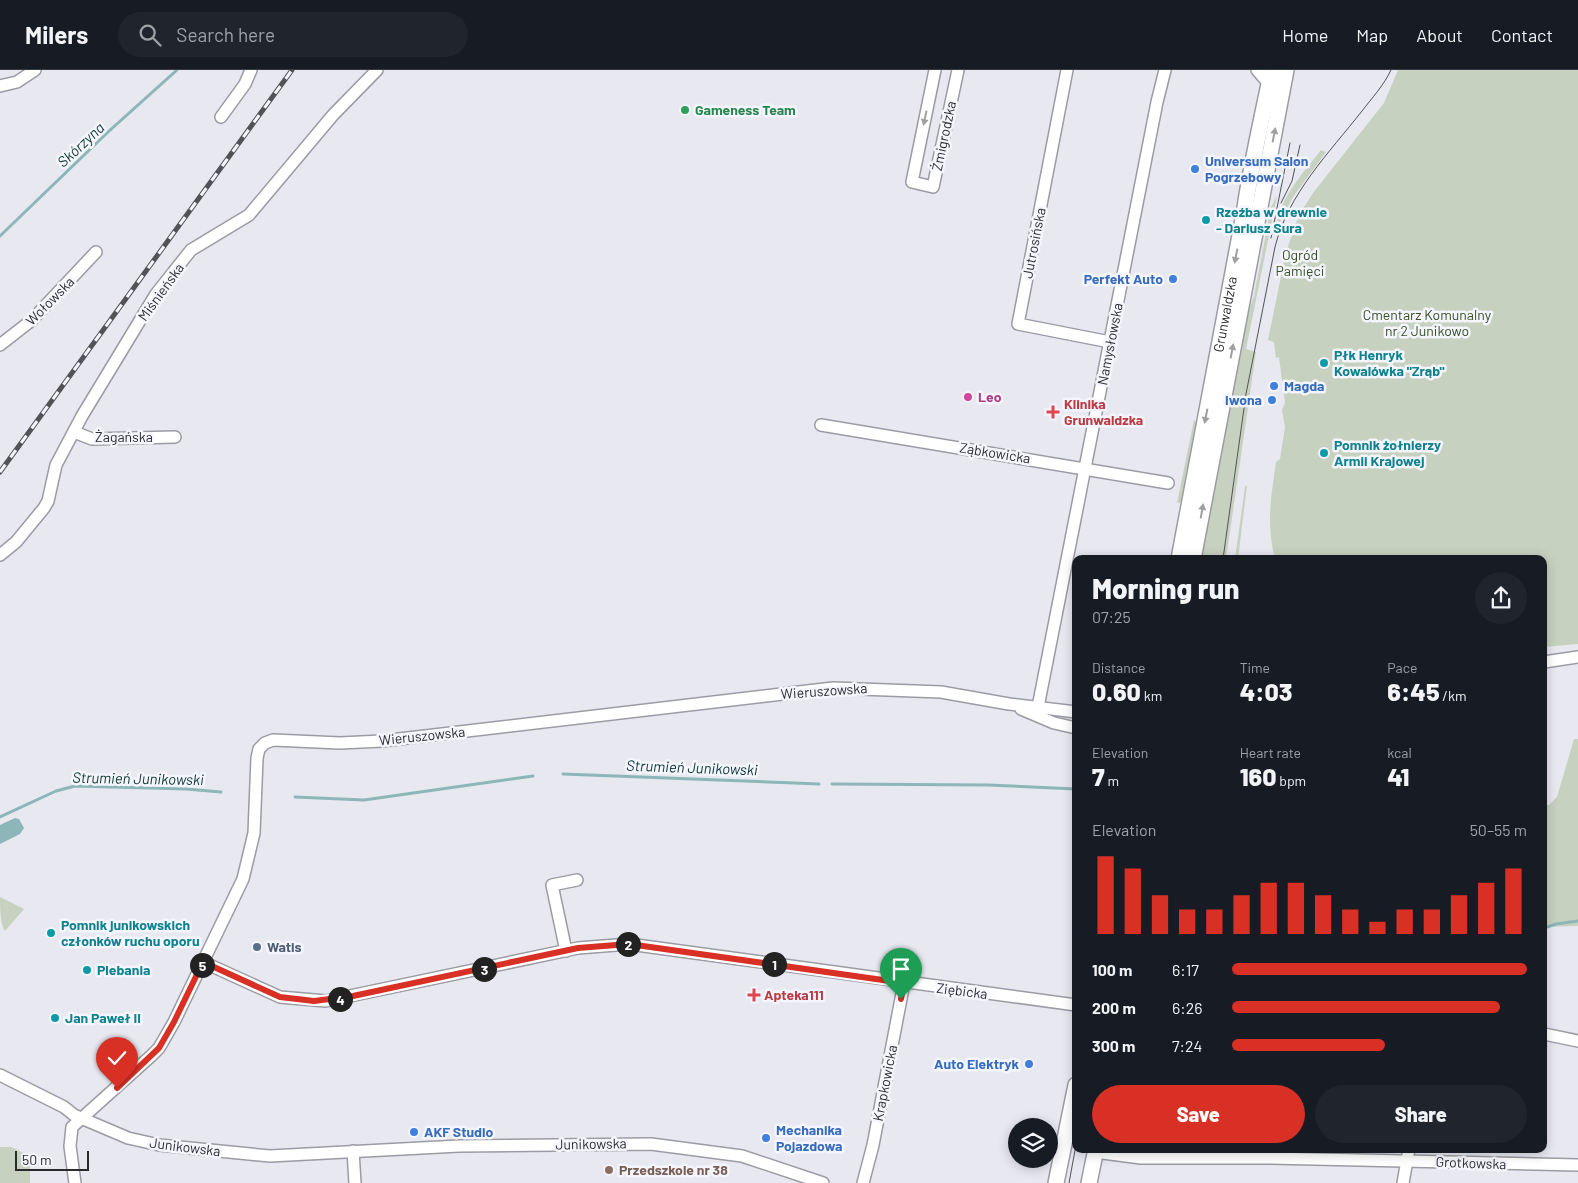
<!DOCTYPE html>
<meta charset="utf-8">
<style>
:root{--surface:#171b24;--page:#20242c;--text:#f1f3f6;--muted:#9ea1a6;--line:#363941;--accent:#d93025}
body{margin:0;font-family:Barlow,sans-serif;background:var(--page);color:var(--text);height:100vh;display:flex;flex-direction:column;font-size:19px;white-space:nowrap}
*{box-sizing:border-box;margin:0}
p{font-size:16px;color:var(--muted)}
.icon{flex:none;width:28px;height:28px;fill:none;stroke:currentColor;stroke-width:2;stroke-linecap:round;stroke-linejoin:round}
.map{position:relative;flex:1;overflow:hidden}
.details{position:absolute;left:1072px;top:485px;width:475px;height:598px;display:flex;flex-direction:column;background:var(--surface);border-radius:10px;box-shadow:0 2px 12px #0003}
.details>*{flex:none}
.fabs{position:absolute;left:1008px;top:1048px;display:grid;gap:10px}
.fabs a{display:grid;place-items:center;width:50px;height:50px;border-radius:50%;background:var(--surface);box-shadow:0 2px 12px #0003;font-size:25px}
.scale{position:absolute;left:15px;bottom:12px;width:74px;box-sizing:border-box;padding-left:5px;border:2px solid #2b2b2e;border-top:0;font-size:14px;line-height:18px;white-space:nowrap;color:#2b2b2e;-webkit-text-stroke:4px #f4f5fd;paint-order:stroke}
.pin{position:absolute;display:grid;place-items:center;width:42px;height:42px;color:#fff;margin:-51px -21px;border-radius:50% 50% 50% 0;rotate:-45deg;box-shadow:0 0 5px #0007}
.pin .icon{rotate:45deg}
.km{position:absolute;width:25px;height:25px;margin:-12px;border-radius:50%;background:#222;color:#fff;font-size:14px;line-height:25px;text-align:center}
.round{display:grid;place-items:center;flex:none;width:52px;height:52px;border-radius:26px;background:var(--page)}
.headline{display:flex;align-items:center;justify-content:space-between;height:85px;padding:0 20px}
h1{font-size:28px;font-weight:800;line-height:38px}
.figures{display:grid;grid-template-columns:repeat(3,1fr);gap:8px;height:85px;padding:5px 20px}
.figures div{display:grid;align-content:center}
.figures b{font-size:25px;font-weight:800}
.figures small{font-size:14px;font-weight:400}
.figures p{font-size:14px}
.chart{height:140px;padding:10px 20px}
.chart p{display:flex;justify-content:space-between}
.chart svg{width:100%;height:90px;margin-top:5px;stroke:var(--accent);stroke-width:6}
.cta{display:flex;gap:10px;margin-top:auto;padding:10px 20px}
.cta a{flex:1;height:58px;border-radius:30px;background:var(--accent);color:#fff;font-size:20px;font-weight:800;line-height:58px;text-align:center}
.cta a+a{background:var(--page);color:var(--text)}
ul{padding:0 20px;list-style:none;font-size:16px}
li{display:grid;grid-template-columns:80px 60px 1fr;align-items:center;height:38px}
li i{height:12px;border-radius:6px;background:var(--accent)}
header{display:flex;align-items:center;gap:30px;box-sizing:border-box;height:70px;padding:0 25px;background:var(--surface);border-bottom:1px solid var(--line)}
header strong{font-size:24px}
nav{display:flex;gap:28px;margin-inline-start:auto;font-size:18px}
.search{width:350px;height:45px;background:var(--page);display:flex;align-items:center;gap:12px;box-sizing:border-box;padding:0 18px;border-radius:28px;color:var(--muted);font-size:19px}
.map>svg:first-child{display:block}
</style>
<header>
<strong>Milers</strong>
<div class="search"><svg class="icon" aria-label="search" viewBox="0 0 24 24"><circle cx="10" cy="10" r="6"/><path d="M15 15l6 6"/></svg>Search here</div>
<nav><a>Home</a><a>Map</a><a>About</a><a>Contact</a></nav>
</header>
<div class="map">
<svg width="1578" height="1113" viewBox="0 0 1578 1113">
<rect width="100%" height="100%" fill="#e7e8f0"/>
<g fill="#c7d1c0">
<path d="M1398 0H1578V574L1544 577V489H1275C1266 452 1271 429 1276 392L1280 389 1285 357 1282 340 1285 333 1279 287 1276 288 1274 272 1268 270 1286 182 1299 145 1313 123 1384 33Z"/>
<path d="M1321 80 1326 82 1293 127 1280 152 1277 151C1283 124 1305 101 1321 80Z"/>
<path d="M1277 126 1246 279 1256 282 1226 489H1200L1244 254 1254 226 1271 137Z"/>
<path d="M1194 350 1197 353 1182 432 1177 433Z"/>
<path d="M1247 415 1238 489H1235L1245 417Z"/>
<path d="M1574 669H1578V856L1544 857V735H1549L1557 727Z"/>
<path d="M0 827 24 839 5 861C0 854 0 837 0 827Z"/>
<path d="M0 1077H11L30 1086V1113H0Z"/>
</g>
<path fill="#8db6b8" d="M15 748 19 749 24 758 20 764 0 774V755Z"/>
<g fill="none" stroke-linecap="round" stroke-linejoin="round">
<g stroke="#8db6b8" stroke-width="3">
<path d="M0 166 108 62 177 0"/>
<path d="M563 704 819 714"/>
<path d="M832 714 988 715 1076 719"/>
<path d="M295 727 364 730 533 706"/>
<path d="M0 747 56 721 75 716 186 719 221 722"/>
<path d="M1544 858 1556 854 1578 851"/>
</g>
<defs>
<g id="minor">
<path d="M935 0 912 112 933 117 958 0"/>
<path d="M1067 0 1018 254 1110 272"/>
<path d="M1257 0 1269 14"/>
<path d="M0 16 17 12 35 0"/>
<path d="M221 47 245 14 251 0"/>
<path d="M0 275 32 250 96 182"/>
<path d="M821 355 1168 413"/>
<path d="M74 362 92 369 175 367"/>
<path d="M0 485 16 472 44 438 48 431 56 395 82 346 156 224 191 180 249 145 333 45 377 0"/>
<path d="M1544 592 1578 587"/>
<path d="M1038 637 1157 32 1165 0"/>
<path d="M1021 639 1054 653 1076 658"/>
<path d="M566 881 552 815 577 810"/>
<path d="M203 892 280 927 326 931 578 878 629 874 1076 935"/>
<path d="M1544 964 1578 971"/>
<path d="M0 1005 64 1037 74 1045 128 1068 159 1075 270 1086 459 1076 651 1074 742 1086 823 1113"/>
<path d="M353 1081 355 1113"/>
<path d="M1095 1082 1141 1088H1270L1578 1095"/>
<path d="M75 1113 70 1076 72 1057 151 986 159 978 174 952 243 809 254 763 257 688 259 679 265 673 273 670 340 673 382 671 833 618 941 622 1009 634 1076 642"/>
<path d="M863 1113 873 1075 904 913"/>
<path d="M1403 1113 1409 1079"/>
</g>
<g id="tertiary">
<path id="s1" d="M1179 489 1244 144C1251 95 1262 48 1272 0"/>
<path d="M1193 489 1286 0"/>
<path d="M1056 1113 1076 1015"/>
<path d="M1089 1113 1096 1079"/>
</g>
</defs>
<use href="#minor" stroke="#9b9ca3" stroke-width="14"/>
<use href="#tertiary" stroke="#9b9ca3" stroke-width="18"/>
<use href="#minor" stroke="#fff" stroke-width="11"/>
<use href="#tertiary" stroke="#fff" stroke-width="15"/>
<g stroke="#525257" stroke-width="1">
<path d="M1281 133 1292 111 1300 75"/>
<path d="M1271 168 1290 73"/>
<path d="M1223 489 1246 324 1275 177C1288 124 1329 83 1362 41 1372 28 1384 15 1391 0"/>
<path d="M1069 1113 1076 1075"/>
</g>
<defs>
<path id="rail" d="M0 402 292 0"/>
</defs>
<use href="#rail" stroke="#525257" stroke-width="5"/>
<use href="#rail" stroke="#f4f5fd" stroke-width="3" stroke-dasharray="9" stroke-linecap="butt"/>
</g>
<defs><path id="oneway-solid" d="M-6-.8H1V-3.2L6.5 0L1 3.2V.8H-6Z" transform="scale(1.25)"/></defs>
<g fill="#a0a0a1">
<use href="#oneway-solid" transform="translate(925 48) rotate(102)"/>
<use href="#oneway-solid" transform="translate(1274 65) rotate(-79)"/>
<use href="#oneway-solid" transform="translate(1236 186) rotate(101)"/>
<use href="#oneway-solid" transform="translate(1232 281) rotate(-79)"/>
<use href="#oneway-solid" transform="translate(1206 346) rotate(101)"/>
<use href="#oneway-solid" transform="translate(1202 441) rotate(-80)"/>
</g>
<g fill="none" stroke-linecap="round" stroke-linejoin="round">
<defs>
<path id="route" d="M117 1018 159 978 174 952 203 892 280 927 314 931 353 926 578 878 629 874 904 913 901 929"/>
</defs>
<use href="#route" stroke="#fff" stroke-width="10"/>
<use href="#route" stroke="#d93025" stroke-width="6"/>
</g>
<circle fill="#2e9e5b" stroke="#f4f5fd" stroke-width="2" cx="685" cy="40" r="5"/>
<g fill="#3f7fe0" stroke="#f4f5fd" stroke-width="2">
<circle cx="1195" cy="99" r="5"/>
<circle cx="1173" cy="209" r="5"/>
<circle cx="1274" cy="316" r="5"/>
<circle cx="1272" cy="330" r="5"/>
<circle cx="1029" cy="994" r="5"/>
<circle cx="414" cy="1062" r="5"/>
<circle cx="766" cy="1068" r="5"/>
</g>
<g fill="#0f9aa8" stroke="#f4f5fd" stroke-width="2">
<circle cx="1206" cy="150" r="5"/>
<circle cx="1324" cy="293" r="5"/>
<circle cx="1324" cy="383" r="5"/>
<circle cx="51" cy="863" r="5"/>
<circle cx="87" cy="900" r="5"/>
<circle cx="55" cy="948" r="5"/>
</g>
<circle fill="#d1479c" stroke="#f4f5fd" stroke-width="2" cx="968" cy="327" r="5"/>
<g fill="#e0444e" stroke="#f4f5fd" stroke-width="2">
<path d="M1050.5 334.5h5v5h5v5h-5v5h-5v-5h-5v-5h5z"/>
<path d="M751.5 917.5h5v5h5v5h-5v5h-5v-5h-5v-5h5z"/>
</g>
<circle fill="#5c6f8a" stroke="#f4f5fd" stroke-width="2" cx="257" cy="877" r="5"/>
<circle fill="#8d6e63" stroke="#f4f5fd" stroke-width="2" cx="609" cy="1100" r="5"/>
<g text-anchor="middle" stroke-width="5" stroke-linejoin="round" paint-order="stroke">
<g font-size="14" font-weight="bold" fill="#27864d" stroke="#f4f5fd" text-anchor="start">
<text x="695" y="45">Gameness Team</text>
</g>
<g font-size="14" fill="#2b2b2e" stroke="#f4f5fd">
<text transform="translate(944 66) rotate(-78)" y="5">Żmigrodzka</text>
<text transform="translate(1034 173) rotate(-79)" y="5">Jutrosińska</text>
<text transform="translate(161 222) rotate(-54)" y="5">Miśnieńska</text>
<text transform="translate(50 231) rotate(-45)" y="5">Wołowska</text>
<text dy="5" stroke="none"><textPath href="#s1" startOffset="249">Grunwaldzka</textPath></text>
<text transform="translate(1110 274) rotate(-79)" y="5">Namysłowska</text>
<text x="124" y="372">Żagańska</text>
<text transform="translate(995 383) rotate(9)" y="5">Ząbkowicka</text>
<text transform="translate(824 621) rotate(-4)" y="5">Wieruszowska</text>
<text transform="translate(422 666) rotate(-6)" y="5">Wieruszowska</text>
<text transform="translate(962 921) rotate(7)" y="5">Ziębicka</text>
<text transform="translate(885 1013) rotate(-79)" y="5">Krapkowicka</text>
<text transform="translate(591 1074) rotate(-1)" y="5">Junikowska</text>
<text transform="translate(185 1077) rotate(7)" y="5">Junikowska</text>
<text transform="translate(1471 1093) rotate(2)" y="5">Grotkowska</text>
</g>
<g font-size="14" font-weight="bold" fill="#366cbe" stroke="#f4f5fd" text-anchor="start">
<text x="1205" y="96">Universum Salon<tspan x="1205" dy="16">Pogrzebowy</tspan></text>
<text x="1163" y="214" text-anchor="end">Perfekt Auto</text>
<text x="1284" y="321">Magda</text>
<text x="1262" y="335" text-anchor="end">Iwona</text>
<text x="1019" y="999" text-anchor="end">Auto Elektryk</text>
<text x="776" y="1065">Mechanika<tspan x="776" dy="16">Pojazdowa</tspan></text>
<text x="424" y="1067">AKF Studio</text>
</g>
<g font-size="14" font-weight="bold" fill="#0d838f" stroke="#f4f5fd" text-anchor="start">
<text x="1216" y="147">Rzeźba w drewnie<tspan x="1216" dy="16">- Dariusz Sura</tspan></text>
<text x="1334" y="290">Płk Henryk<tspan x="1334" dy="16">Kowalówka "Zrąb"</tspan></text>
<text x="1334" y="380">Pomnik żołnierzy<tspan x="1334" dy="16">Armii Krajowej</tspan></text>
<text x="61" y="860">Pomnik junikowskich<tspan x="61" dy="16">członków ruchu oporu</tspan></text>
<text x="97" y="905">Plebania</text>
<text x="65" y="953">Jan Paweł II</text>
</g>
<g font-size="14" fill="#374f24" stroke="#f4f5fd">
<text x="1300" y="190">Ogród<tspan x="1300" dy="16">Pamięci</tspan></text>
<text x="1427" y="250">Cmentarz Komunalny<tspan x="1427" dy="16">nr 2 Junikowo</tspan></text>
</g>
<g font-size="14" font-weight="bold" fill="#b23c85" stroke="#f4f5fd" text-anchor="start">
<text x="978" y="332">Leo</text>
</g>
<g font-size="14" font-weight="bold" fill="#be3a42" stroke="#f4f5fd" text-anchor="start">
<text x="1064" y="339">Klinika<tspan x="1064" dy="16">Grunwaldzka</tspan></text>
<text x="764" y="930">Apteka111</text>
</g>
<g font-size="14" font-weight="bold" fill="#4e5e75" stroke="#f4f5fd" text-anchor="start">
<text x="267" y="882">Watis</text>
</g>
<g font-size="14" font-weight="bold" fill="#785e54" stroke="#f4f5fd" text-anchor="start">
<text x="619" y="1105">Przedszkole nr 38</text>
</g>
<g font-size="15" font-style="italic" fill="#0f3739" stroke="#f4f5fd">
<text transform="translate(81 75) rotate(-43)" y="5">Skórzyna</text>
<text transform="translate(692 698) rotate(2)" y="5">Strumień Junikowski</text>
<text transform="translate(138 709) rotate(1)" y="5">Strumień Junikowski</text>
</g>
</g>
</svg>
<div class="fabs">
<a><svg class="icon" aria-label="layers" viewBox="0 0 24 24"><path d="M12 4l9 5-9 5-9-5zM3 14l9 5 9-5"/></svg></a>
</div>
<div class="scale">50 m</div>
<div class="pin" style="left:901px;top:929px;background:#1e9e55"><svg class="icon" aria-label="arrive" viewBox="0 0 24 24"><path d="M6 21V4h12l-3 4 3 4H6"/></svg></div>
<div class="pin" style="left:117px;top:1018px;background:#d93025"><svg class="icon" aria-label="check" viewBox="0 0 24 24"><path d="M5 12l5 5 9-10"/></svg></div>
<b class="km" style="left:774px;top:894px">1</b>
<b class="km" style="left:628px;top:874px">2</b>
<b class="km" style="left:484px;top:899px">3</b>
<b class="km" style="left:340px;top:929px">4</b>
<b class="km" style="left:202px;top:895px">5</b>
<section class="details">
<div class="headline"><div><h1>Morning run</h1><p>07:25</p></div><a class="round"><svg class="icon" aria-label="share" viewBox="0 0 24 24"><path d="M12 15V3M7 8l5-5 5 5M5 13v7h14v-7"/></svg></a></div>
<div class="figures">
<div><p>Distance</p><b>0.60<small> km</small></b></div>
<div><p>Time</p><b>4:03</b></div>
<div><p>Pace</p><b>6:45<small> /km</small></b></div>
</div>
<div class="figures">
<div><p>Elevation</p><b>7<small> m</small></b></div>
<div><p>Heart rate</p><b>160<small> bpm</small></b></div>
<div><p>kcal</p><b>41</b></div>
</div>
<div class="chart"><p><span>Elevation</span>50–55 m</p>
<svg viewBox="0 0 160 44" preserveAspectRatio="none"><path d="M5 44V6M15 44V12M25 44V25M35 44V32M45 44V32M55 44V25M65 44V19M75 44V19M85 44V25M95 44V32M105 44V38M115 44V32M125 44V32M135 44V25M145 44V19M155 44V12"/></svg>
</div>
<ul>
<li><b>100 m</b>6:17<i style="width:100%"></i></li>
<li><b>200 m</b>6:26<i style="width:91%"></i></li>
<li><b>300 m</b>7:24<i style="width:52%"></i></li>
</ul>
<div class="cta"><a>Save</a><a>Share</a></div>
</section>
</div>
